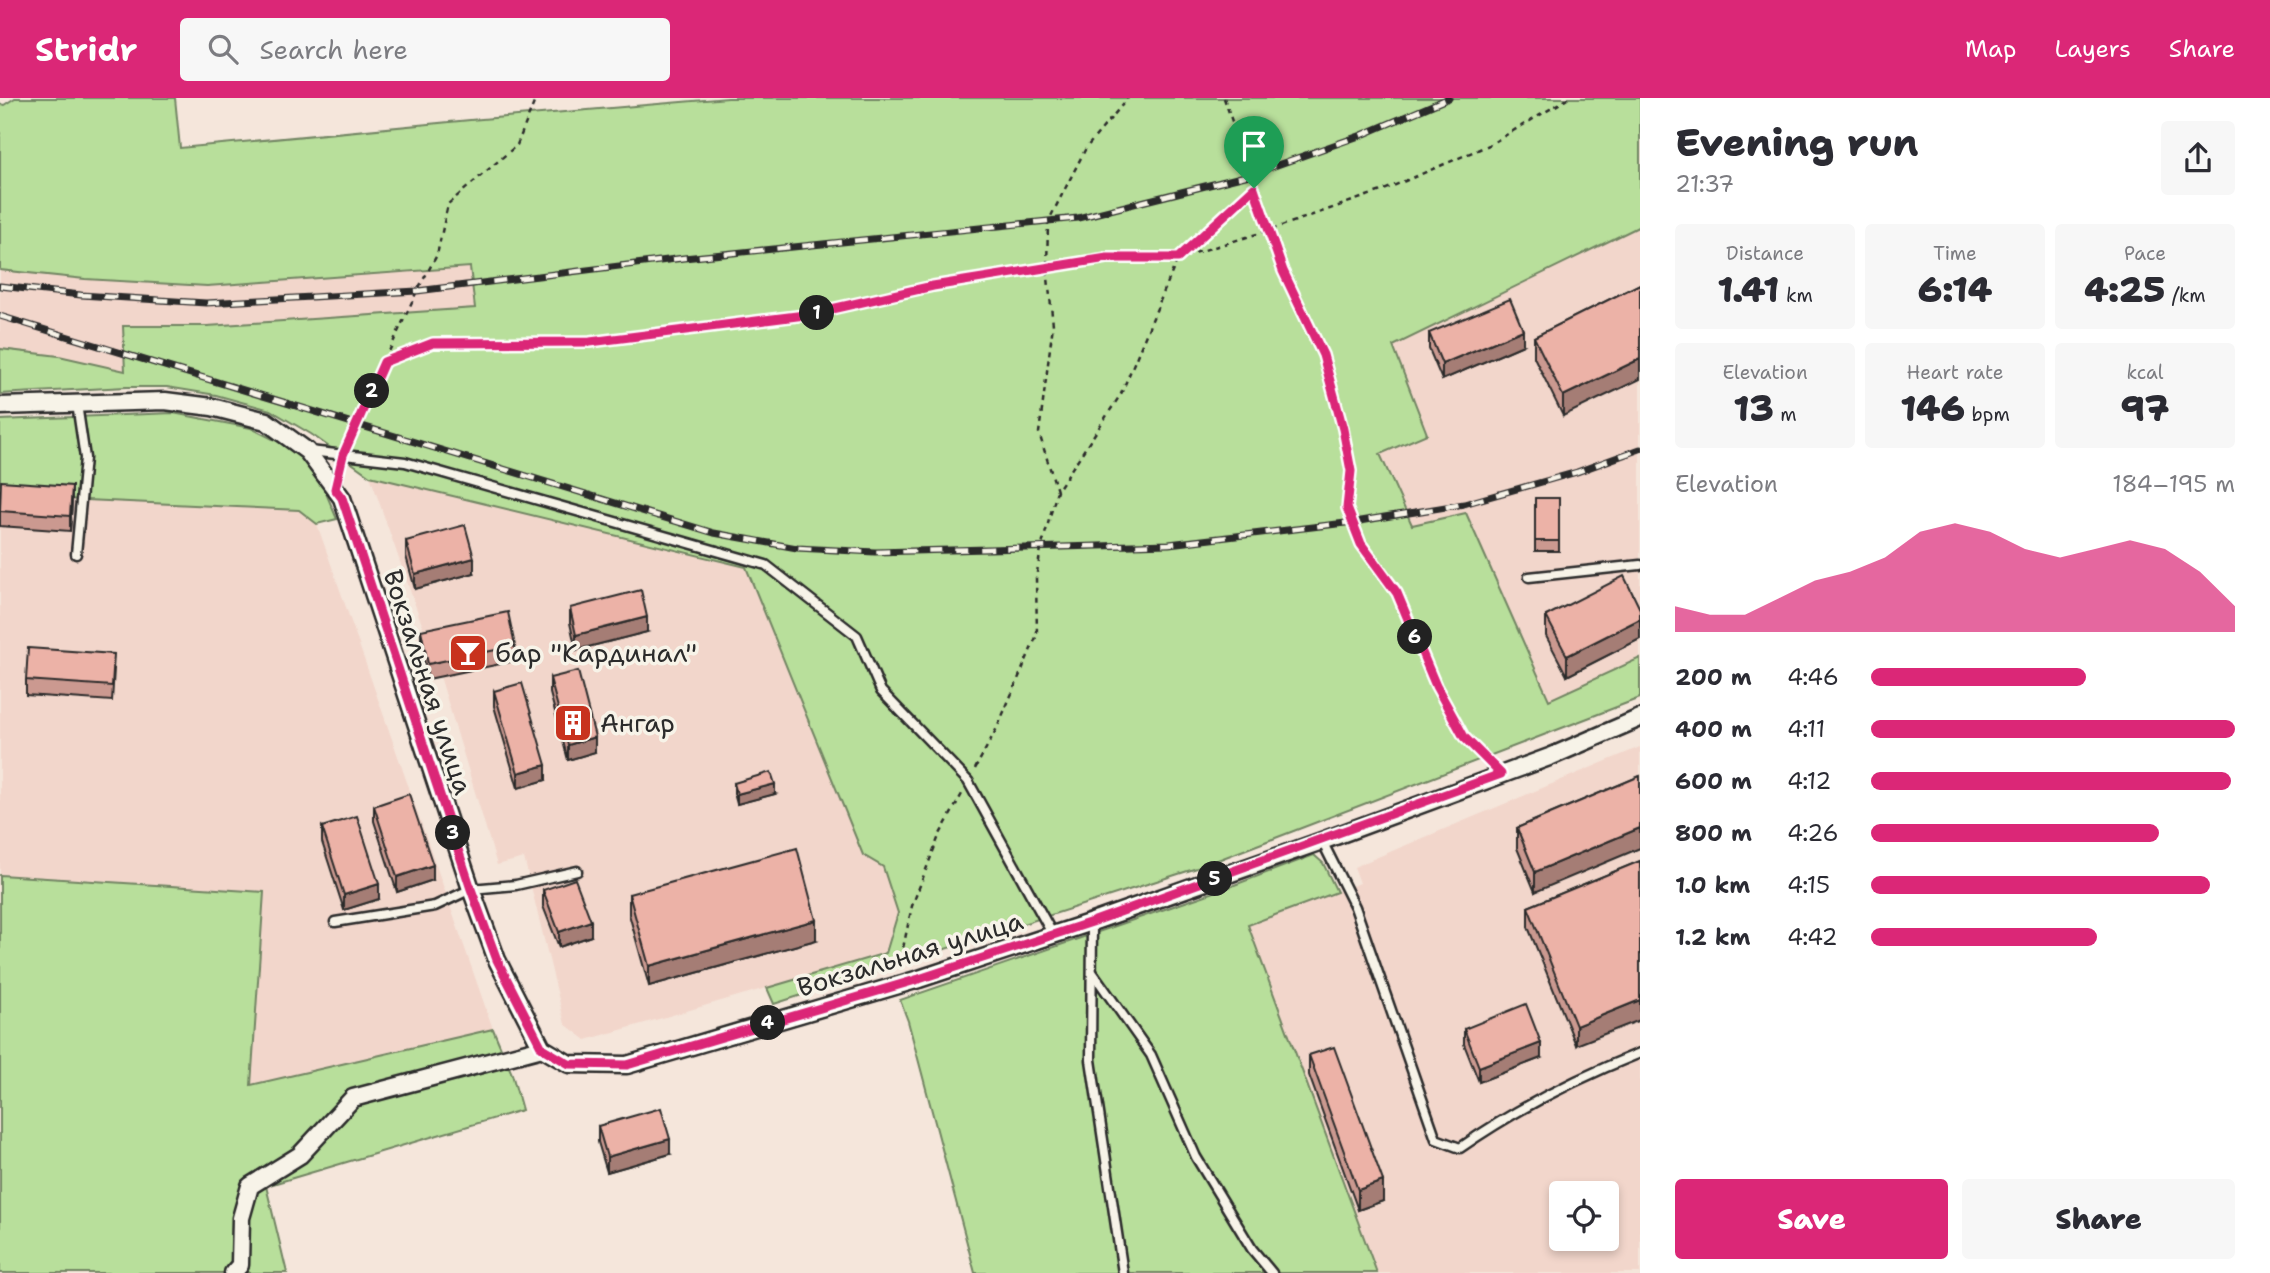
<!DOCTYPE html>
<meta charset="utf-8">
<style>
:root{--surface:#fff;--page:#f7f7f7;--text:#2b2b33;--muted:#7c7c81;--accent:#db2777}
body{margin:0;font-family:"Shantell Sans",sans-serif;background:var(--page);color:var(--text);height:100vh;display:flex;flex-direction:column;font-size:26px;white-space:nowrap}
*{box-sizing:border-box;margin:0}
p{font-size:23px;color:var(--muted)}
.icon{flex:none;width:38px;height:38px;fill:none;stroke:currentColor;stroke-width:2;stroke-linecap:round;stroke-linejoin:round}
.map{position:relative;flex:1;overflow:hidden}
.details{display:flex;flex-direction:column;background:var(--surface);width:630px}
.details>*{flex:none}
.controls{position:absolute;left:1549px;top:1083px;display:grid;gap:14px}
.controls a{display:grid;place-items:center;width:70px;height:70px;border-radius:7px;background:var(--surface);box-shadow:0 4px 10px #0003;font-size:35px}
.pin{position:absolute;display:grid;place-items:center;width:60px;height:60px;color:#fff;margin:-72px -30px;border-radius:50% 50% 50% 0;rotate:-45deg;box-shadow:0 0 7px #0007}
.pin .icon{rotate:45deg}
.km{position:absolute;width:35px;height:35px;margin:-18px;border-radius:50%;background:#222;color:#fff;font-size:19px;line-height:35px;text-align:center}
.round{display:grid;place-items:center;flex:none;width:74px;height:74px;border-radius:7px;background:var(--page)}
.summary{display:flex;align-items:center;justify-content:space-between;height:119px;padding:0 35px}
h1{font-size:38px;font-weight:800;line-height:52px}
.stats{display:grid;grid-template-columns:repeat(3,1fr);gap:10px;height:119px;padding:7px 35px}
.stats div{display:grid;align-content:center;border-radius:7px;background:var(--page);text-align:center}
.stats b{font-size:35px;font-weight:800}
.stats small{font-size:19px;font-weight:400}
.stats p{font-size:19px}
.chart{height:196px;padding:14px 35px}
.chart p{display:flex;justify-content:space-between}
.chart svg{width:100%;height:126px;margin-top:7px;fill:var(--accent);opacity:.7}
.action{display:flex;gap:14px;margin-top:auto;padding:14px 35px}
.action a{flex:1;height:80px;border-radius:7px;background:var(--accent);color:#fff;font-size:28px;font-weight:800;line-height:80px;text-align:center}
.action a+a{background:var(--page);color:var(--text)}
ul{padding:0 35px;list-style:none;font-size:23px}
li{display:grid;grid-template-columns:112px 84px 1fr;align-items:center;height:52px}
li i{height:18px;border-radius:9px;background:var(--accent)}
header{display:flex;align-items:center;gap:42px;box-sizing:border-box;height:98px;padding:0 35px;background:var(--accent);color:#fff}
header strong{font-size:33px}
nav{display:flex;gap:38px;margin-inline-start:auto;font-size:24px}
.search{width:490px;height:63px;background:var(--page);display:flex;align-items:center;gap:18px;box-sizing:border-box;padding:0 24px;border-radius:7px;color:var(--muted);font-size:26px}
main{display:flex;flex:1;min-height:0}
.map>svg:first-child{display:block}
</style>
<header>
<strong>Stridr</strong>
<div class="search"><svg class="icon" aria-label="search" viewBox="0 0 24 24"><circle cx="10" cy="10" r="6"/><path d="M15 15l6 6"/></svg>Search here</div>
<nav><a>Map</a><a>Layers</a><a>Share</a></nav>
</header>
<main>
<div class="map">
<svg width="1640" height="1175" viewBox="0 0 1640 1175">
<rect width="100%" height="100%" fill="#f5e6db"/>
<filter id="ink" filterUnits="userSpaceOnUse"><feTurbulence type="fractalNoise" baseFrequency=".0143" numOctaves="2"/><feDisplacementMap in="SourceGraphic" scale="14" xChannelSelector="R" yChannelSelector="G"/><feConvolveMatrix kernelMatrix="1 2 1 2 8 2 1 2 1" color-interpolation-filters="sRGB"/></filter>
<g filter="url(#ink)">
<g fill="#f2d6cb" fill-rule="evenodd">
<path d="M1640 128V560L1549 602 1466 416 1412 427 1380 355 1427 335 1393 248Z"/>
<path d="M470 169 475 210 207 228H124L125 273 59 258 0 251V172L85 181 207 188Z"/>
<path d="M370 378 746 468 863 757 883 769 898 815 887 855 586 942 565 926 524 760 497 767 440 578Z"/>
<path d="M0 398 299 412 317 426 493 931 251 987 263 794 0 777Z"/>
<path d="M1640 649V1175H1377L1248 826 1360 785 1354 769ZM1561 1096H1606V1141H1561Z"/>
</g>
<g fill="#b8df9b" stroke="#728563" stroke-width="2">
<path d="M15 0H175L180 50 470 22 728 0H1640V128L1393 248 1427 336 1380 356 1412 427 1466 415 1549 602 1640 560V600L1197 770 774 906 767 890 886 855 898 815 883 769 863 757 746 469 370 378 311 336 270 312 216 297 167 289H126L0 296V251L59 258 125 273 123 228H207L475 210 470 169 207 188 85 181 0 172V6L4 7Z"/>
<path d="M173 315 251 330 295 352 323 388 337 421 317 426 299 412 0 398V322Z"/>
<path d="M1314 757 1323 765 1337 794 1248 827 1377 1175H975L908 923 900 902 1229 789Z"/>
<path d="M0 777 264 794 251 987 493 931 512 976 522 1012 266 1088 287 1175H0Z"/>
</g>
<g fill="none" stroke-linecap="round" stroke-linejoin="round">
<defs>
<g id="lane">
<path d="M310 353 405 364 766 467 857 538 881 593 968 683 1053 837"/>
<path d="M76 456 85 360 77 306"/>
<path d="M1529 479 1640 467"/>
<path d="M1322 743 1355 809 1436 1041 1460 1050C1516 1011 1577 980 1640 955"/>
<path d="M335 824 435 808 471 791 516 787 577 773"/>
<path d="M1092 824 1091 962 1123 1175"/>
<path d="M1093 875 1151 957 1196 1059 1252 1151 1272 1175"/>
</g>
<g id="street">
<path d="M0 308 165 303 212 309 266 323 307 353 342 400 471 791 497 862 542 950 569 966 627 967 919 881 1092 824 1322 743 1552 658 1640 620"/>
<path d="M233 1175 240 1167 241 1120 250 1088 300 1057 353 1000 542 950"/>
</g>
</defs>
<use href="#lane" stroke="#2b2b2b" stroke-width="13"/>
<use href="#street" stroke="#2b2b2b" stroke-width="21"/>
<g stroke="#2b2b2b" stroke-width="2.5" stroke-dasharray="5 5" stroke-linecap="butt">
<path d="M1224 0 1283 173 1323 257 1343 331 1351 373 1347 410 1354 424 1361 446 1397 495 1436 588 1464 639 1491 665"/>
<path d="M385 262 417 193 437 157 448 106 517 47 536 0"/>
<path d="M349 344 384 264 433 245 590 244 805 217 933 188 1107 160H1178L1270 132 1384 92 1489 47 1569 0"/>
<path d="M1057 393 1039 335 1053 227 1047 170 1048 124 1086 50 1128 0"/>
<path d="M975 671 997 630 1037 537 1036 480 1041 451 1057 393 1121 296 1178 160 1254 90"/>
<path d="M899 869 912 808 939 738 962 696"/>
</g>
<use href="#lane" stroke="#f7f3e8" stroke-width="8"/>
<use href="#street" stroke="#f7f3e8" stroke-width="16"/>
<defs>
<g id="rail">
<path d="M0 188 81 197 206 205 417 193 684 160 1078 120 1249 77 1362 37 1449 0"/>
<path d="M0 218 714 435 797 450 875 454 1169 446 1354 424 1464 406 1577 374 1640 351"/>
</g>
</defs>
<use href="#rail" stroke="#2b2b2b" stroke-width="7"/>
<use href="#rail" stroke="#f7f3e8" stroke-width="4.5" stroke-dasharray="13" stroke-linecap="butt"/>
</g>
<g fill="#cb9990" stroke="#2b2b2b" stroke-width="2">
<path d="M1640 186 1563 318 1534 259V239Z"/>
<path d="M1429 235 1523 247 1442 282 1429 251Z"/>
<path d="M0 392 72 403 70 433 0 428Z"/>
<rect x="1535" y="400" width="24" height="53"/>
<path d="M406 443 474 475 415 491 406 458Z"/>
<path d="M570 510 647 534 576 552 570 525Z"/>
<path d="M1640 511V541L1567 578 1546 538V518Z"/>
<path d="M421 532 515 548V563L428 581 421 547Z"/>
<path d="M114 571 112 603 26 597V582Z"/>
<path d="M550 580 595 654 568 662 550 595Z"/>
<path d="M494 593 546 682 518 690 494 608Z"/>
<path d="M1640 678 1535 794 1517 750V730Z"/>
<path d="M734 685 775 696 737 706 734 695Z"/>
<path d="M374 708 433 782 397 794 374 723Z"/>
<path d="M322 729 379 801 344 812 322 744Z"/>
<path d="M1640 763 1576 947 1528 829V809Z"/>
<path d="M543 792 591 838 559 849 543 808Z"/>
<path d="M629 796 816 842 649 888 629 816Z"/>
<path d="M1464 931 1541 960 1479 984 1464 946Z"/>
<path d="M1309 957 1383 1103 1358 1112 1309 977Z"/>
<path d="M598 1028 670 1056 607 1074 598 1044Z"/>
</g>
<g fill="#a57d75" stroke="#2b2b2b" stroke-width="2">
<path d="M1523 232V247L1442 282V266Z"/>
<path d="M1640 261V281L1563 318V298Z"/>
<path d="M72 388V403L70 433V418Z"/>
<path d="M474 460V475L415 491V476Z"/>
<path d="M647 519V534L576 552V537Z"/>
<path d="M1640 521V541L1567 578V558Z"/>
<path d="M595 639V654L568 662V647Z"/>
<path d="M546 667V682L518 690V675Z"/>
<path d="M775 686V696L737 706V696Z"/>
<path d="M1640 730V750L1535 794V774Z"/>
<path d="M433 767V782L397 794V779Z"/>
<path d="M379 786V801L344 812V797Z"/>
<path d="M816 822V842L649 888V868Z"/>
<path d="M591 823V838L559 849V834Z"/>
<path d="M1640 902V922L1576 947V928Z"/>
<path d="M1541 945V960L1479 984V969Z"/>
<path d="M670 1041V1056L607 1074V1059Z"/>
<path d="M1383 1083V1103L1358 1112V1092Z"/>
</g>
<g fill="#ecb2a7" stroke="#2b2b2b" stroke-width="2">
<path d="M1640 186V261L1563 298 1534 239Z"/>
<path d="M1510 201 1523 232 1442 266 1429 235Z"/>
<path d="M1 383 72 388 70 418 0 413Z"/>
<rect x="1535" y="400" width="24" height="43"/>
<path d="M465 427 474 460 415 476 406 443Z"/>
<path d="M1624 478 1640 511V521L1567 558 1546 518Z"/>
<path d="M641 492 647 519 576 537 570 510Z"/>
<path d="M508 514 515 548 428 566 421 532Z"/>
<path d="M28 550 114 556 112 588 26 582Z"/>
<path d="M578 573 595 639 568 647 550 580Z"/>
<path d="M522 585 546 667 518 675 494 593Z"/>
<path d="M771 674 775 686 737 696 734 685Z"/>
<path d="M1640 678V730L1535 774 1517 730Z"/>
<path d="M409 696 433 767 397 779 374 708Z"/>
<path d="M357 718 379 786 344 797 322 729Z"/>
<path d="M797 750 816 822 649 868 629 796Z"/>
<path d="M1640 763V902L1576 928 1528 809Z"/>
<path d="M575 781 591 823 559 834 543 792Z"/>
<path d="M1526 906 1541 945 1479 969 1464 931Z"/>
<path d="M1334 949 1383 1083 1358 1092 1309 957Z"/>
<path d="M661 1010 670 1041 607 1059 598 1028Z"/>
</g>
</g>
<g fill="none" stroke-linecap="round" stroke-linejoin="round" filter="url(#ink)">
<defs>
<path id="route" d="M1254 90 1283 173 1323 257 1343 331 1351 373 1347 410 1361 446 1397 495 1436 588 1464 639 1501 676 1092 824 919 881 627 967 569 966 542 950 497 862 471 791 342 400 335 391 343 357 384 264 433 245 590 244 805 217 933 188 1107 160H1178Z"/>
</defs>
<use href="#route" stroke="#fff" stroke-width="14"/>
<use href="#route" stroke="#db2777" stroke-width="9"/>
</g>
<defs>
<symbol id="bar-square" viewBox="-11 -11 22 22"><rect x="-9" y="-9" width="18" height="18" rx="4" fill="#c8321e" stroke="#f7f3e8"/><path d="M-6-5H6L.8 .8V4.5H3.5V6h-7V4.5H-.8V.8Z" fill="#fff"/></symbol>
<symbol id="building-square" viewBox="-11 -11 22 22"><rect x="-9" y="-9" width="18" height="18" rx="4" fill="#c8321e" stroke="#f7f3e8"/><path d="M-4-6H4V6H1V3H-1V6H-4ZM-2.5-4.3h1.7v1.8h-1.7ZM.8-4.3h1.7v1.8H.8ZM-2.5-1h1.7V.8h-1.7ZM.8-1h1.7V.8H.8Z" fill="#fff"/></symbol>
</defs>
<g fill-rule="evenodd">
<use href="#bar-square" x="446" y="533" width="44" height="44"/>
<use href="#building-square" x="551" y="603" width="44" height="44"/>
</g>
<g text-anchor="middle" stroke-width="7" stroke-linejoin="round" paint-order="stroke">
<g font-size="26" fill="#2b2b2b" stroke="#f7f3e8" text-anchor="start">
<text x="495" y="564">бар "Кардинал"</text>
<text x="600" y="634">Ангар</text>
</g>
<g font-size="26" fill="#2b2b2b" stroke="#f7f3e8">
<text transform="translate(428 584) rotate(72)" y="9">Вокзальная улица</text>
<text transform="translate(910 856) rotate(-17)" y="9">Вокзальная улица</text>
</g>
</g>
</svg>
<div class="controls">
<a><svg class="icon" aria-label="locate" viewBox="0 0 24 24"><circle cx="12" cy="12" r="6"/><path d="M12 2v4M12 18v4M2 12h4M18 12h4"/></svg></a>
</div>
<div class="pin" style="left:1254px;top:90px;background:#1e9e55"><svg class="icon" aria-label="arrive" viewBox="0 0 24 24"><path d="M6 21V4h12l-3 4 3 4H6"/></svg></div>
<b class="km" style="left:817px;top:215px">1</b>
<b class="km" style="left:372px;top:293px">2</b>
<b class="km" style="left:453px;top:735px">3</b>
<b class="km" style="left:768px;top:925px">4</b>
<b class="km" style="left:1215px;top:781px">5</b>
<b class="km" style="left:1415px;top:539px">6</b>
</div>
<section class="details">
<div class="summary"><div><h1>Evening run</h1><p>21:37</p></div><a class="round"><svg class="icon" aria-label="share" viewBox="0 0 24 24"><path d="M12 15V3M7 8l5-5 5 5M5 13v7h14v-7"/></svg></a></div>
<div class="stats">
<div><p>Distance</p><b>1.41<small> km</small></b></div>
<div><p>Time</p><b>6:14</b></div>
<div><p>Pace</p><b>4:25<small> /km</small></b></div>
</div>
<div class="stats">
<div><p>Elevation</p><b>13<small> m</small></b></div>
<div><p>Heart rate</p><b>146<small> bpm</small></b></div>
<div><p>kcal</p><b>97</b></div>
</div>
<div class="chart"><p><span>Elevation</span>184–195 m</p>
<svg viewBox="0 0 160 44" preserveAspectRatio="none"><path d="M0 44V35L10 38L20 38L30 32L40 26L50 23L60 18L70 9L80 6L90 9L100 15L110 18L120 15L130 12L140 15L150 23L160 35V44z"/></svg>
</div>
<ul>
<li><b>200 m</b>4:46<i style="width:59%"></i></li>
<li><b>400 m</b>4:11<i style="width:100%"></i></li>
<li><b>600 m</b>4:12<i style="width:99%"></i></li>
<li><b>800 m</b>4:26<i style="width:79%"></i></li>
<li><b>1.0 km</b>4:15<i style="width:93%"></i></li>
<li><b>1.2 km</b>4:42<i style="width:62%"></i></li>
</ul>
<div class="action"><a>Save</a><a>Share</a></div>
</section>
</main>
